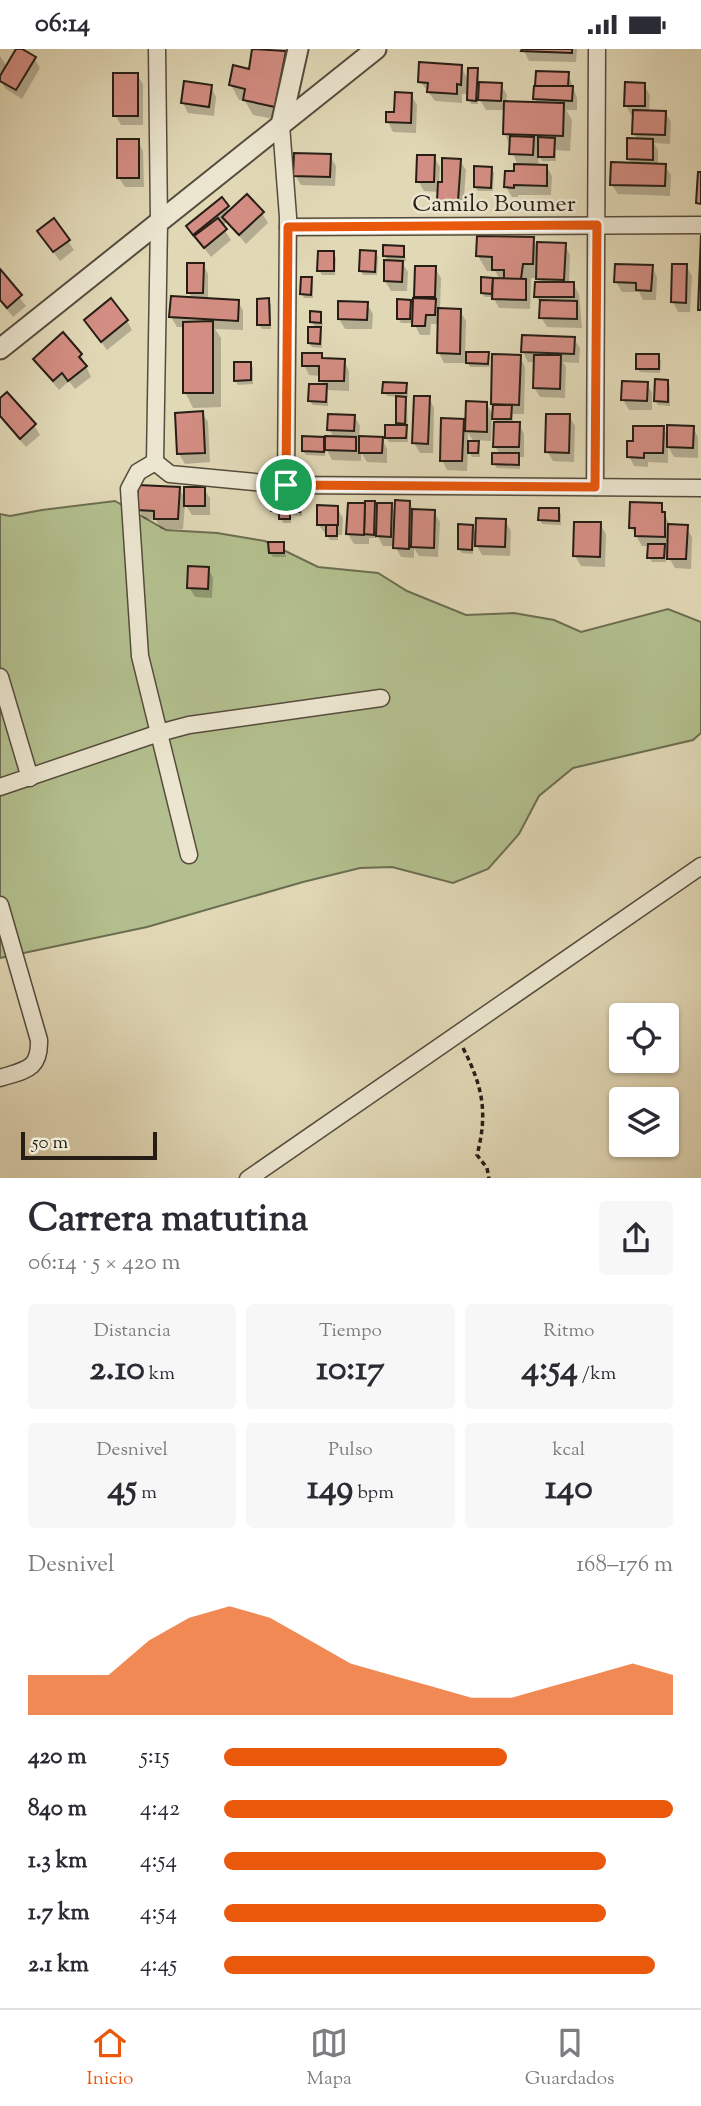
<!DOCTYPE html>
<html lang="es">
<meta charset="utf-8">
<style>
:root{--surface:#fff;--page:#f7f7f7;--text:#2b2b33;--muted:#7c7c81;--line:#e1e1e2;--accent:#ea580c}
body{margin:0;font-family:"Sorts Mill Goudy",serif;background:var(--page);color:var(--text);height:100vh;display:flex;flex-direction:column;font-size:26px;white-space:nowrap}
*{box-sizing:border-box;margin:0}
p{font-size:23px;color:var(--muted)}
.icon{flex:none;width:38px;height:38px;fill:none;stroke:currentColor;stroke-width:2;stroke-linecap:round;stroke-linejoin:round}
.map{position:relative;height:1129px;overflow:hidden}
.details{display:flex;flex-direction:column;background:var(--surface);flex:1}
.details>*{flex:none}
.fabs{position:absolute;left:609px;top:954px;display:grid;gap:14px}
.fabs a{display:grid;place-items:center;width:70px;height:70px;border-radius:7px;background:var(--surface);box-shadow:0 2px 5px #0004;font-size:35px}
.scale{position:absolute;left:21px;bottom:18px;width:136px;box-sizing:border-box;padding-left:7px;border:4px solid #261e15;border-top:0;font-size:19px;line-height:24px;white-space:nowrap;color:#261e15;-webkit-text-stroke:5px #ece6d0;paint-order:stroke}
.pin{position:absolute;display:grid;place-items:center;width:60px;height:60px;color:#fff;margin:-30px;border:4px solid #fff;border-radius:50%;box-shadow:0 2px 7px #0007}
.round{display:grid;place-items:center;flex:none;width:74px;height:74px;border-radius:7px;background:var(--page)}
.overview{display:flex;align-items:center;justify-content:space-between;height:119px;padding:0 28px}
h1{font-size:38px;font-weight:700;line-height:52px}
.metrics{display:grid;grid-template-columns:repeat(3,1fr);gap:10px;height:119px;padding:7px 28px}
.metrics div{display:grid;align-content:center;border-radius:7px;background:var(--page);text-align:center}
.metrics b{font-size:35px;font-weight:700}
.metrics small{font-size:19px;font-weight:400}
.metrics p{font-size:19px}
.chart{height:196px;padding:14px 28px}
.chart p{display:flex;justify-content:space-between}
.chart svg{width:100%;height:126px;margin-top:7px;fill:var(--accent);opacity:.7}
ul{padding:0 28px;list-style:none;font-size:23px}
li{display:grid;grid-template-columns:112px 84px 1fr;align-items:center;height:52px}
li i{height:18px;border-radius:9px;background:var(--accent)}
.status{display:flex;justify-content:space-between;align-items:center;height:49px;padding:0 35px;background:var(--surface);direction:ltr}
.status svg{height:19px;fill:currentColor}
.tab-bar{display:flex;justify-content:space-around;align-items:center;height:98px;border-top:2px solid var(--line);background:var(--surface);font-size:19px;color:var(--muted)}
.tab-bar a{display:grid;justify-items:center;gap:4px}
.tab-bar .selected{color:var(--accent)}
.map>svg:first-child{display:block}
</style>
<div class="status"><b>06:14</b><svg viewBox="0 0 49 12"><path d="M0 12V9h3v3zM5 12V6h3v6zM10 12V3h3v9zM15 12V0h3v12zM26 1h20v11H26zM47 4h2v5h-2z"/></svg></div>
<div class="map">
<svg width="701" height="1130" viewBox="0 0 701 1130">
<rect width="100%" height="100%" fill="#e1d8b6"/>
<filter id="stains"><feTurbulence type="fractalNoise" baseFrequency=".00286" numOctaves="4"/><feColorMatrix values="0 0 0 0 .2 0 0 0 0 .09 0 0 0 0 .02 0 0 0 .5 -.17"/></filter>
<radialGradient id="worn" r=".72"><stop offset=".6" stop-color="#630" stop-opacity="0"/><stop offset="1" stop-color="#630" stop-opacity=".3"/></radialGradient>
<path fill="#b3bf8e" stroke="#6c6e52" stroke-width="2" d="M115 452 166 481 217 484 265 492 318 518 378 524 407 542 466 566 514 564 554 571 581 583 668 560 701 573V684L693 691 573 719 539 747 519 785 488 820 453 834 392 818 360 819 303 833 147 878 0 909V465L10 467 42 461Z"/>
<g fill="#0003" fill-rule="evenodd">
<path d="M19 0 34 9 40 19 22 50 6 40 0 31V7L7 18Z"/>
<path d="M254 0 285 4 294 19 284 72 253 66 245 52 239 51 231 36 250 22Z"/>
<path d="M523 0H577L576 13 529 12Z"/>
<path d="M461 18 469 32 477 21 479 25V35L501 36 507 46 506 54 538 55 535 50 568 24 577 49V61H566L572 71 570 102 556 101V112H542L539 106 538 117H546L552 127 551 146H518V148H512L506 138 518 117 505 85V61H486L478 48V55H471L469 45H462V54L435 52 420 32Z"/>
<path d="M137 26 143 35V76H121L115 66Z"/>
<path d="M644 36 650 46 649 63H665L671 73 670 95 654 94 658 101V116L665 117 671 126 670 147 618 145 612 136 632 115 628 110 638 91 634 84 635 66H631L626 56Z"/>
<path d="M211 38 216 48 214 67 188 64 183 54Z"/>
<path d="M411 46 417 56 416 84 393 83 388 73Z"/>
<path d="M138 92 143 102 144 138H125L119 129Z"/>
<path d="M330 107 336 117 335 137 301 136 295 126Z"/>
<path d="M434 108 440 118 439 135H443L460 112 466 121 463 161H445L439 151V143L424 142 418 132Z"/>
<path d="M491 120 494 124 493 142H478L475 138Z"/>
<path d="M227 158 230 163 262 164 268 174 246 195 227 173 222 177 231 191 211 208 188 178Z"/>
<path d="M533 190 539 200 565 196 570 206 569 235H573L579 245 582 279 547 278 541 268V256L536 247 541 234 538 229H531L530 260 499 259 493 248H485L482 244 483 230 500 231 495 222H487L478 207Z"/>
<path d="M45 192H68L74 201 60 212Z"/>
<path d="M403 198 406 212H401L408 223 407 242H391L385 232 389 213 385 207Z"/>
<path d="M375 203 378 208 377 226H363L361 222Z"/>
<path d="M333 204 336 209 335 226H322L319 221Z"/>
<path d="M203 215 208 225V251L238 252 243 262V281L215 280 221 289V358L193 359 185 343V278H177L171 268 192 250 189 243Z"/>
<path d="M686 217 692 227 690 263H678L673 253Z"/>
<path d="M652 218 657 228 656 251H643L639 243H622L616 233Z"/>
<path d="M417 219H435L441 229 440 261 460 262 466 272 465 304 487 305 490 318H470L465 308V314H444L439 304V275H431L430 286H420L414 274H401L398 269 410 253 415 261Z"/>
<path d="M0 223 26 257 13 268 0 252Z"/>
<path d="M311 230 313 234V249H304L302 245Z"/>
<path d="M268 251 271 256V280H262L259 276Z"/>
<path d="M367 255 373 265 372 280H345L339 270Z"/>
<path d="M320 264 323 277H318L322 284V299L312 298 309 294 316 280 312 273Z"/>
<path d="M86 272H127L132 281 107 301Z"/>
<path d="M63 286 81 306 91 328 75 340 69 332 59 341 35 311Z"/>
<path d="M574 290 580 299 579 314 563 313 566 318 565 349 540 348 534 338 535 313H528L523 303Z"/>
<path d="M321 306 324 311 344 312 349 322V342L328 341V357L313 356 310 352 324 337 320 327 309 326 304 316Z"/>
<path d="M658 307 661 312 660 324 640 323 637 319Z"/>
<path d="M520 308 525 318 524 365H513V375H519L524 385V408H519L520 420 497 419 494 415 500 406 495 397 496 373 492 366 491 392 476 391 480 398V408H472L468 401 467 422 447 421 442 411 463 372 467 380 486 354 494 368 493 354ZM468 384 474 393H468Z"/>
<path d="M250 315 253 319V335L238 336 235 331Z"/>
<path d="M667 332 670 337V357L658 356 656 352Z"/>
<path d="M647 335 652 344V361H629L623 351Z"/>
<path d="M405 336 408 340V348H404L407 354 408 393H389L386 389 400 378 397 374 398 348 387 347 384 343Z"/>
<path d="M429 349 434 359 433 404H420L414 394Z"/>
<path d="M0 351 34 376 40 386 26 398 0 368Z"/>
<path d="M202 364 208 373 210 413 185 415 179 405Z"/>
<path d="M354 367 360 377 359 389 382 390 387 400V414L367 413 361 403V412L332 411 326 399 325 407 306 406 303 402 323 389 327 395 334 389 329 380Z"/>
<path d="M569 367 575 377 574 413 553 412 547 402Z"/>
<path d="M663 379 669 390 693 379 698 388V409L674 408 668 397V414L648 413V418L634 417 629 407 635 393Z"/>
<path d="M179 440 186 451 204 440 210 449V466H192L185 455 183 480H161L156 471 144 470 139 460Z"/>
<path d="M299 453 302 457V467L291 466V474H283L280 466H276L273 461Z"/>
<path d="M409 453 414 462 434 463 440 473 438 508 419 507 414 499V509L401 508 395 497H383L376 484V489H369V495H354L348 485 374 454 378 461 391 456 396 465Z"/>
<path d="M661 456 670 477 686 478 692 488 691 520 675 519 666 504V513H652L649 508V497H642L631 478Z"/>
<path d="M337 459 343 469 342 486H338V491H330L318 475Z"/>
<path d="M558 461 561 465V476L542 475 540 471Z"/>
<path d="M505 472 511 482 510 507 482 506 474 492 473 505 462 504 459 500 472 477 477 486Z"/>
<path d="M600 475 606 485 605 518 581 517 575 507Z"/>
<path d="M283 495 286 508H273L270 504Z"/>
<path d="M208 519 213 529 212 549 195 548 189 538Z"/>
</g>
<g fill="#d38d82" stroke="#261e15" stroke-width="2">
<path d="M16 0H22L36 8 16 41 0 32V27Z"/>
<path d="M252 0 286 2 275 58 243 51 245 40 229 36 233 16 249 20Z"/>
<path d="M522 0H572V4L521 2Z"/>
<path d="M419 13 462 16 461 36 457 35V45L427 43 428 34 418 33Z"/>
<path d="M468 19H478L476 52 467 51Z"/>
<path d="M536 22 569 23 568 37H535Z"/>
<rect x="113" y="24" width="25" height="43"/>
<path d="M184 32 212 36 209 58 181 54Z"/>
<path d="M479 33 502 34 501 52 478 51Z"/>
<path d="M625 33 645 34V57H624Z"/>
<path d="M534 37H573L572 52 533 50Z"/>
<path d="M395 43 412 44 411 74 386 73V63H394Z"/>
<path d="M504 52 564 54 563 87 503 85Z"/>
<path d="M633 61 666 62 665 86 632 85Z"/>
<path d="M510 87 534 88 533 106 509 105Z"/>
<path d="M538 88 555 89 554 108H538Z"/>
<path d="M627 89 653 90V111L627 110Z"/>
<rect x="117" y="90" width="22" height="39"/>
<path d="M294 104 331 105 330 128 293 127Z"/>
<path d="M417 106H435L434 133H416Z"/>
<path d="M442 109 461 110 458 152H437L438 133H442Z"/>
<path d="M611 113 666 115 665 137 610 136Z"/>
<path d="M514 115 547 116V137L514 136V139L504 138 505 122H514Z"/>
<path d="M474 117 492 118 491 139 474 138Z"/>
<path d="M698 123H701V155L696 154Z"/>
<path d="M247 145 264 163 239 186 222 168Z"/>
<path d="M222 148 229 157 193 186 186 177Z"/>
<path d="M54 169 70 191 53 203 37 182Z"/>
<path d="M218 169 227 180 204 199 194 187Z"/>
<path d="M701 186V261H698Z"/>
<path d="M477 187 534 188 533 215H523L521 230H504V221H492V208L476 207Z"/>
<path d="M537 193 566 194 564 231 536 230Z"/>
<path d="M383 196 404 197V208L383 207Z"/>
<path d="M360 201 376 202 375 223 359 222Z"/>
<path d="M318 202H334V222H317Z"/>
<path d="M384 211 403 212 402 233 384 232Z"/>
<path d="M187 214H204L203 244H187Z"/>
<path d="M615 215 653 216 651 242 636 241V234L614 233Z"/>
<path d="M672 215H687L686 254 671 253Z"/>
<path d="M415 217H436L435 248H414Z"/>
<path d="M0 220 22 246 7 259 0 251Z"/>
<path d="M301 228H312L311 246 300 245Z"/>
<path d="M481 228 493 229 492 245 481 244Z"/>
<path d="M493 229 526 230V251L492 250Z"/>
<path d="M535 233H574V248H534Z"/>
<path d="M171 247 239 251 238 272 169 268Z"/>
<path d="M111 249 128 271 101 293 84 271Z"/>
<path d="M269 249 270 276H257V250Z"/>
<path d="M413 249 436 250 435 266H426L425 277H412Z"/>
<path d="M397 250 411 251 410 270H397Z"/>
<path d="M540 251 577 252V270L539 269Z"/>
<path d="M338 252 368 253 367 271 338 270Z"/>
<path d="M438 259 461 260 460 305 437 304Z"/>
<path d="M310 262 321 263V274L310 273Z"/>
<path d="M213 272V344H183V273Z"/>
<path d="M308 278H321L320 295 308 294Z"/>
<path d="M63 283 82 305 79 308 87 317 68 332 62 324 53 332 33 310Z"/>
<path d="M522 286 575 288 574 305 521 303Z"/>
<path d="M466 303H489L488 315 466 314Z"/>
<path d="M302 304H322V309L345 310 344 332H319V317H302Z"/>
<path d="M492 305 521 306 519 356 491 355Z"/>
<rect x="636" y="305" width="23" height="15"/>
<path d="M534 306H561L560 340 533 339Z"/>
<path d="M234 313H251V331L234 332Z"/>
<path d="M655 330 668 331V353L654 352Z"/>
<path d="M622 332 648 333 647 352 621 351Z"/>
<path d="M383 333 407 334 406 344H382Z"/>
<path d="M309 335H327L326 353 308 352Z"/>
<path d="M7 343 36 375 20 390 0 367V349Z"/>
<path d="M396 347 406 348 405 375 396 374Z"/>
<path d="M414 347H430L428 395 412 394Z"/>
<path d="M466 352 487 353V383L465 382Z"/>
<path d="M493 356H512L511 370H492Z"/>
<path d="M203 362 205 404 177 405 175 364Z"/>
<path d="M328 365 355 366 354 382 327 381Z"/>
<path d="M546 365H570L569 404 545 403Z"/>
<path d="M441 369 464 370 462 412H440Z"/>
<path d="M494 373H520L519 398H493Z"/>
<path d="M385 376H407L406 389H385Z"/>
<path d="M667 376 694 377 693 399 667 398Z"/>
<path d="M633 377H664L663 404H644V409L627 408V392H633Z"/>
<path d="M302 387 324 388V403L302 402Z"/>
<path d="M325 387 356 388V402L325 401Z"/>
<path d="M359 387 383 388 382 404H359Z"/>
<path d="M468 392H479L478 404H468Z"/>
<path d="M492 404H519V416L492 415Z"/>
<path d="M138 436 180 438 178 470H154V462L137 461Z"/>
<rect x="184" y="438" width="21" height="19"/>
<path d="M272 450 300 451V463L271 462Z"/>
<path d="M395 451 410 452 409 500 393 499Z"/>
<path d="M365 452H375L374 486 364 485Z"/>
<path d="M630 453 662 454V463H665V488L635 487V479H629Z"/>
<path d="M348 454H365L364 486 346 485Z"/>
<path d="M377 454H392L391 488 376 487Z"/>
<path d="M317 456 338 457V476H317Z"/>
<path d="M539 459H559V472L538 471Z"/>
<path d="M412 460 435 461 434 499 411 498Z"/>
<rect x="279" y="462" width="11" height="8"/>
<path d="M476 469 506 470 505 498 475 497Z"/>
<path d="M574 473H601L600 508 573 507Z"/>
<path d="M458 475 473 476 472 501 458 500Z"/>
<path d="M668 475 688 476 686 510H667Z"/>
<rect x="326" y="476" width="11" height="11"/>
<path d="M268 493H284V504H269Z"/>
<path d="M648 495H665L664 509H647Z"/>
<path d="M188 517 209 518 208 540 187 539Z"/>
</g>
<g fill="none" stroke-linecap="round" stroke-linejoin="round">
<defs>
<g id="minor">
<path d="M157 0 159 174 155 413 170 425 286 436 701 439"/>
<path d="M281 76 288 168 286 436"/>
<path d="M288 178 701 176"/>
<path d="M155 413 138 423 129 440 140 607 189 806"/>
<path d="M595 438 597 0"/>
<path d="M0 628 30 729"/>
<path d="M0 738 159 684 189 676 381 649"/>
<path d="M0 856 39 991C40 1021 25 1021 0 1029"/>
<path d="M248 1130 701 817"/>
</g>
<g id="tertiary">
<path d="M281 76 298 0"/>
<path d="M0 300 376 0"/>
</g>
</defs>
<use href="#minor" stroke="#554c3d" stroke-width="19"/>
<use href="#tertiary" stroke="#554c3d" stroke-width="23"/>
<path stroke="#261e15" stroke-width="3.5" stroke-dasharray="5 3.5" stroke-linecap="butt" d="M463 999C483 1038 488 1064 477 1106L487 1119 489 1130"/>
<use href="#minor" stroke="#ece6d0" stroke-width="16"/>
<use href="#tertiary" stroke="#ece6d0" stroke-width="19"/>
</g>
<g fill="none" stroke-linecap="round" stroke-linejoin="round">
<defs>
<path id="route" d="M597 176 595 438 286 436 288 178Z"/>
</defs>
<use href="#route" stroke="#fff" stroke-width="14"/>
<use href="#route" stroke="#ea580c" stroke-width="9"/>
</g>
<g text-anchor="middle" stroke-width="5" stroke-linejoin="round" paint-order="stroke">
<g font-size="24" fill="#261e15" stroke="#ece6d0">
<text x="494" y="162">Camilo Boumer</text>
</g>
</g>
<rect width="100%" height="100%" filter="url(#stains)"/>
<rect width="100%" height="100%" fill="url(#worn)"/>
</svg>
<div class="fabs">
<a><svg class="icon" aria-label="locate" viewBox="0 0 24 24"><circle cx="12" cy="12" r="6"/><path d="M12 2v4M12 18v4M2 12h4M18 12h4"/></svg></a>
<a><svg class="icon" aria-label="layers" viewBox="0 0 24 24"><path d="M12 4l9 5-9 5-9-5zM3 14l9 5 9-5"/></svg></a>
</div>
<div class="scale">50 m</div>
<div class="pin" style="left:286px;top:436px;background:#1e9e55"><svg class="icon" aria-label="arrive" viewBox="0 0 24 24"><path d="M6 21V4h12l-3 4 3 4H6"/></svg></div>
</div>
<section class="details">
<div class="overview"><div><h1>Carrera matutina</h1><p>06:14 · 5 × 420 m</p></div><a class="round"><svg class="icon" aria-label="share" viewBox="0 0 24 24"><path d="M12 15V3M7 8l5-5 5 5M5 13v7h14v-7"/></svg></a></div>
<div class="metrics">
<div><p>Distancia</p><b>2.10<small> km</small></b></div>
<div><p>Tiempo</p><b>10:17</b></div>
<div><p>Ritmo</p><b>4:54<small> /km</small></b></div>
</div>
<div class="metrics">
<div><p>Desnivel</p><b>45<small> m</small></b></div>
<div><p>Pulso</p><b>149<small> bpm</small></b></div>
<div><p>kcal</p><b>140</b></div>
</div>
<div class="chart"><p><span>Desnivel</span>168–176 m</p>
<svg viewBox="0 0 160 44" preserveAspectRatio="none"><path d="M0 44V30L10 30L20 30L30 18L40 10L50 6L60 10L70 18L80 26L90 30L100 34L110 38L120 38L130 34L140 30L150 26L160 30V44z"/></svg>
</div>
<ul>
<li><b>420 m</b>5:15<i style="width:63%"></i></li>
<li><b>840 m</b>4:42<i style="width:100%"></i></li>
<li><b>1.3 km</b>4:54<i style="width:85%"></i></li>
<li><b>1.7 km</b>4:54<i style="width:85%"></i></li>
<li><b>2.1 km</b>4:45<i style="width:96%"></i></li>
</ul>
</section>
<nav class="tab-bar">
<a class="selected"><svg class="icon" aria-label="home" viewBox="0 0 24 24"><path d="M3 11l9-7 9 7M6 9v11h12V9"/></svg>Inicio</a>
<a><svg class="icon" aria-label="map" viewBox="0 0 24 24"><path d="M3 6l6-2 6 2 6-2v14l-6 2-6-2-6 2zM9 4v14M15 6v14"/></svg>Mapa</a>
<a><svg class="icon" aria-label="saved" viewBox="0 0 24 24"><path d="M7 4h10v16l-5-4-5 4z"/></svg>Guardados</a>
</nav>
